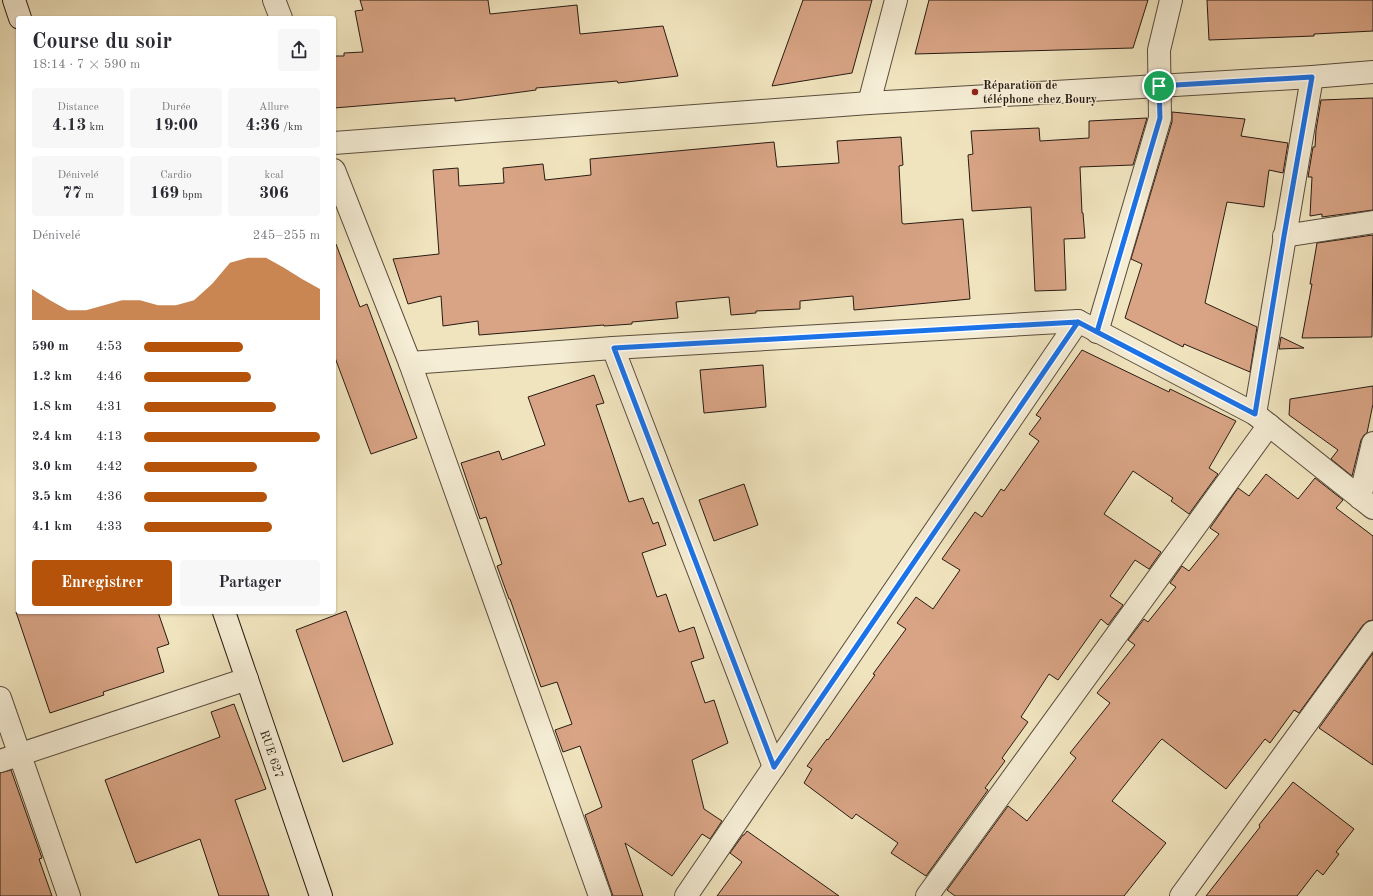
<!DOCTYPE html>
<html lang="fr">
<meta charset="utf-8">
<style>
:root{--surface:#fff;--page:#f7f7f7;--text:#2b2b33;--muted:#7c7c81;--accent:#b45309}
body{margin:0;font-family:"Old Standard TT",serif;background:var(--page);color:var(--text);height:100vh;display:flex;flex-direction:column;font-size:15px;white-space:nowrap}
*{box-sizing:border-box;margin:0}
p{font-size:13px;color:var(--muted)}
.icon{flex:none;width:22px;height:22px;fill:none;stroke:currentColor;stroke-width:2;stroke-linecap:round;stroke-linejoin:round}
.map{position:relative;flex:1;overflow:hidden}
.drawer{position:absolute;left:16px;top:16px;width:320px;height:598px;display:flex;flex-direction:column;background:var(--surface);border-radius:4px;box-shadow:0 1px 3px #0004}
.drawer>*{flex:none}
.pin{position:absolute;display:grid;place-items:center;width:34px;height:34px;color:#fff;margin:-17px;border:2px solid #fff;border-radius:50%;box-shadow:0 1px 4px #0007}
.round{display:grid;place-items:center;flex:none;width:42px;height:42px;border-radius:4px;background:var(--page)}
.head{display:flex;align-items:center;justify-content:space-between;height:68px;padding:0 16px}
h1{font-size:22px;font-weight:800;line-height:30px}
.stats{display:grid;grid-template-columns:repeat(3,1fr);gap:6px;height:68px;padding:4px 16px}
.stats div{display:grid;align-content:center;border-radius:4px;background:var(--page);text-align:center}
.stats b{font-size:17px;font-weight:800}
.stats small{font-size:11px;font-weight:400}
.stats p{font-size:11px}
.chart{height:112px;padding:8px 16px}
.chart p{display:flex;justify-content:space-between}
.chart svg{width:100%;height:72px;margin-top:4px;fill:var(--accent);opacity:.7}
.cta{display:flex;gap:8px;margin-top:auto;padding:8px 16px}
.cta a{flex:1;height:46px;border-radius:4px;background:var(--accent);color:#fff;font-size:16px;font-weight:800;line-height:46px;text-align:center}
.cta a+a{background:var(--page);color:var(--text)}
ul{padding:0 16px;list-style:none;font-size:13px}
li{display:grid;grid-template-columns:64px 48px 1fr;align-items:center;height:30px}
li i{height:10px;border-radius:5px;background:var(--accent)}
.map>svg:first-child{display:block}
</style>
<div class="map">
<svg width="1373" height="896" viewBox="0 0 1373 896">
<rect width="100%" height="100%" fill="#f0e4be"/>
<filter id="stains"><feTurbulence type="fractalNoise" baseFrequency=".005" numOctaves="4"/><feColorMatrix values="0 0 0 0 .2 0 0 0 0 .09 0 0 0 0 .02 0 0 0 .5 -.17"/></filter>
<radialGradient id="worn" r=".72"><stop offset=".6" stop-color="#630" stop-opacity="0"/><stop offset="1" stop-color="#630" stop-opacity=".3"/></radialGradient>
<g fill="#d8a485" stroke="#281b12">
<path d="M360 0H488L490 14 577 5 580 34 663 26 678 76 618 83 617 81 536 88V90L455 101V98L334 108V56H344V53L363 52 355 11 363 10Z"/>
<path d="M803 0H872L852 73 772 86Z"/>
<path d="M929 0H1148L1133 48 915 54Z"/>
<path d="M1207 0H1373V31L1314 34V36L1209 40Z"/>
<path d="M1373 98V210L1322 217V214L1310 216 1312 177H1308L1313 147H1315L1316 130 1321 100Z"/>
<path d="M1172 112 1245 119 1241 136 1288 143 1283 173 1269 170 1264 207 1227 202 1205 303 1257 327 1250 372 1184 344 1183 347 1125 318 1142 264 1131 259 1172 122Z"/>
<path d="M1147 118 1133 165 1080 167 1082 213H1083L1085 238 1064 239 1066 290 1035 291 1031 207 972 211 968 155 973 154 971 131 1039 128 1040 141 1089 138V121Z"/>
<path d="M901 137 903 165 899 166 902 223 904 224 963 219 970 299 854 310 853 296 800 301V309L756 311V313L731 315 729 297 676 302 678 318 632 322V324L604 326V325L479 335 478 321 443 326 441 296 408 304 393 259 439 254 433 170 458 168 459 186 504 183 503 168 543 164 545 180 591 175 590 159 774 142 777 167 839 163 837 141Z"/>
<path d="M1373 235 1372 337 1302 338 1312 284H1310L1317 243Z"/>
<path d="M334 244H336L360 307 367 304 417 438 371 454 334 355Z"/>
<path d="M1281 337 1304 348 1279 349Z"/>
<path d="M1082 350 1169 392 1170 389 1236 421 1209 468 1218 474 1189 514 1171 501 1173 498 1133 471 1104 514 1161 552 1149 569 1135 560 1110 596 1123 605 1108 625 1101 619 1058 680 1049 674 1021 717 1028 722 1002 758 1005 761 985 788 988 790 926 876 891 853 898 843 856 814 852 819 804 783 812 769 807 766 827 739 828 740 875 675 873 674 906 629 897 623 916 597 933 609 960 570 942 559 975 512 982 517 1001 489 1004 491 1039 441 1029 434 1041 418 1036 415Z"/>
<path d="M763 365 766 407 704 413 700 370Z"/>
<path d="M594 375 604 403 596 405 629 502 643 498 653 524 658 522 666 545 642 553 657 597 666 594 679 632 694 627 704 658 691 662 705 703 714 700 728 743 692 760 704 809 722 821 710 839 702 834 672 876 625 843 643 896H613L585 815 602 807 580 746 563 752 555 730 572 724 557 682 541 687 510 599H509L497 566 502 564 486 517 480 519 461 463 499 451 502 460 545 445 528 397Z"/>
<path d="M1373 386V404L1367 433 1364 435 1361 440 1352 476 1331 459 1338 450 1289 415 1290 399Z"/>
<path d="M1266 474 1298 499 1315 478 1343 500 1336 508 1373 536V620L1368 621 1363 625 1299 713 1294 710 1270 743 1265 739 1226 789 1162 739 1159 742 1112 801 1166 843 1124 896H955L947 890 1008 806 1027 821 1076 758 1070 753 1110 703 1097 693 1135 645 1128 640 1144 619 1148 622 1176 587 1170 583 1182 566 1189 571 1219 534 1210 528 1238 488 1249 496Z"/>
<path d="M744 484 758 525 714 541 699 500Z"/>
<path d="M346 611 393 744 343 762 296 630Z"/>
<path d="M16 612H158L169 644 157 648 164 672 103 692 104 695 50 713Z"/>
<path d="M1373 653V765L1319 728Z"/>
<path d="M234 704 266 789 235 800 269 896H219L200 839 136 863 105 780 220 737 211 712Z"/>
<path d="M11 770 42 858 39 859 52 896H0V773Z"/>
<path d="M1293 782 1354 829 1336 852 1339 854 1323 875 1317 870 1297 896H1206L1260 827 1259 825Z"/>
<path d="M747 831 839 896H717L742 862 730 853 743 835H744Z"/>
</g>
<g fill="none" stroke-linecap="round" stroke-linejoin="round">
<defs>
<g id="street">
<path d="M274 0 281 18"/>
<path d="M869 103 896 0"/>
<path d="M334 143 869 103 1312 77 1373 72"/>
<path d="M334 170 410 363 600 896"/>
<path d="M1284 236 1373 222"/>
<path d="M1097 332 1160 118 1159 50 1171 0"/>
<path d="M613 348 774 767"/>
<path d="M410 363 613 348 1078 321 1255 414 1373 508"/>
<path d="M1255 414 1312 77"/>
<path d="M1360 498 1373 443"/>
<path d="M0 698 69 896"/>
<path d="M0 761 247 679"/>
<path d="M686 896 1078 321"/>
<path d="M927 896 1269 425"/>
<path d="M1181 896 1373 632"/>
</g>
<g id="secondary">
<path d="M14 0 20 18"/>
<path d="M224 612 321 896"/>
</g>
</defs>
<use href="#street" stroke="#5a4d3d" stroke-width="24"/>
<use href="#secondary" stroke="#281b12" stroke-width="24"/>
<use href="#street" stroke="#f5edd5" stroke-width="22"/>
<use href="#secondary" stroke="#f5edd5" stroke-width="22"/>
</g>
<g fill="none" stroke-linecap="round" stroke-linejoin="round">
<defs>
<path id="route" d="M1159 86 1160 118 1097 332 1078 322 774 767 614 348 1078 322 1097 332 1255 414 1284 236 1312 77 1159 86"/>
</defs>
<use href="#route" stroke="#fff" stroke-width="8"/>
<use href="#route" stroke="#1a73e8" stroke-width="5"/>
</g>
<circle fill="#8f2418" stroke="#f5edd5" stroke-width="1.5" cx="975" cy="92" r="4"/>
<g text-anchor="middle" stroke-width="3" stroke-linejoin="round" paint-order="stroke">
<g font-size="12" font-weight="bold" fill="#281b12" stroke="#f5edd5" text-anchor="start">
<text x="983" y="89">Réparation de<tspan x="983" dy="14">téléphone chez Boury</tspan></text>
</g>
<g font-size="12" fill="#281b12" stroke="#f5edd5">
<text transform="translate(272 754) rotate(71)" y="4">RUE 627</text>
</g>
</g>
<rect width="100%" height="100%" filter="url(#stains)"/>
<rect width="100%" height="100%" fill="url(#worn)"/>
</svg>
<div class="pin" style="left:1159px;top:86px;background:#1e9e55"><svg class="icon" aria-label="arrive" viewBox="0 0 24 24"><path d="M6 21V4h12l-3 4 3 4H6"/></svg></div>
<section class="drawer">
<div class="head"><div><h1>Course du soir</h1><p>18:14 · 7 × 590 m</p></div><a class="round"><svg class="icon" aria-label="share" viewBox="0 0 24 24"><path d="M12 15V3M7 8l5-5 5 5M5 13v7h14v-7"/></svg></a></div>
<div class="stats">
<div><p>Distance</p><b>4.13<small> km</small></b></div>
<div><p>Durée</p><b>19:00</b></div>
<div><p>Allure</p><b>4:36<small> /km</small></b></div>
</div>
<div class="stats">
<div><p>Dénivelé</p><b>77<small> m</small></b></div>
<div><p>Cardio</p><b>169<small> bpm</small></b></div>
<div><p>kcal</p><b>306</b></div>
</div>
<div class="chart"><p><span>Dénivelé</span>245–255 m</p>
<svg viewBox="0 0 160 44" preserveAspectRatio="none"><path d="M0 44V25L10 32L20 38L30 38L40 35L50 32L60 32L70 35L80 35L90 32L100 22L110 9L120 6L130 6L140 12L150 19L160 25V44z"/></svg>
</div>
<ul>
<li><b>590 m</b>4:53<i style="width:56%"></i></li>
<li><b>1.2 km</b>4:46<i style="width:61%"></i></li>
<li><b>1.8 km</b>4:31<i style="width:75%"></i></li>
<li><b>2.4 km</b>4:13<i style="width:100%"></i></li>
<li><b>3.0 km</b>4:42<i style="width:64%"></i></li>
<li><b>3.5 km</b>4:36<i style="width:70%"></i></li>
<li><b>4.1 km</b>4:33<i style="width:73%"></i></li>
</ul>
<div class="cta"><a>Enregistrer</a><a>Partager</a></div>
</section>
</div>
